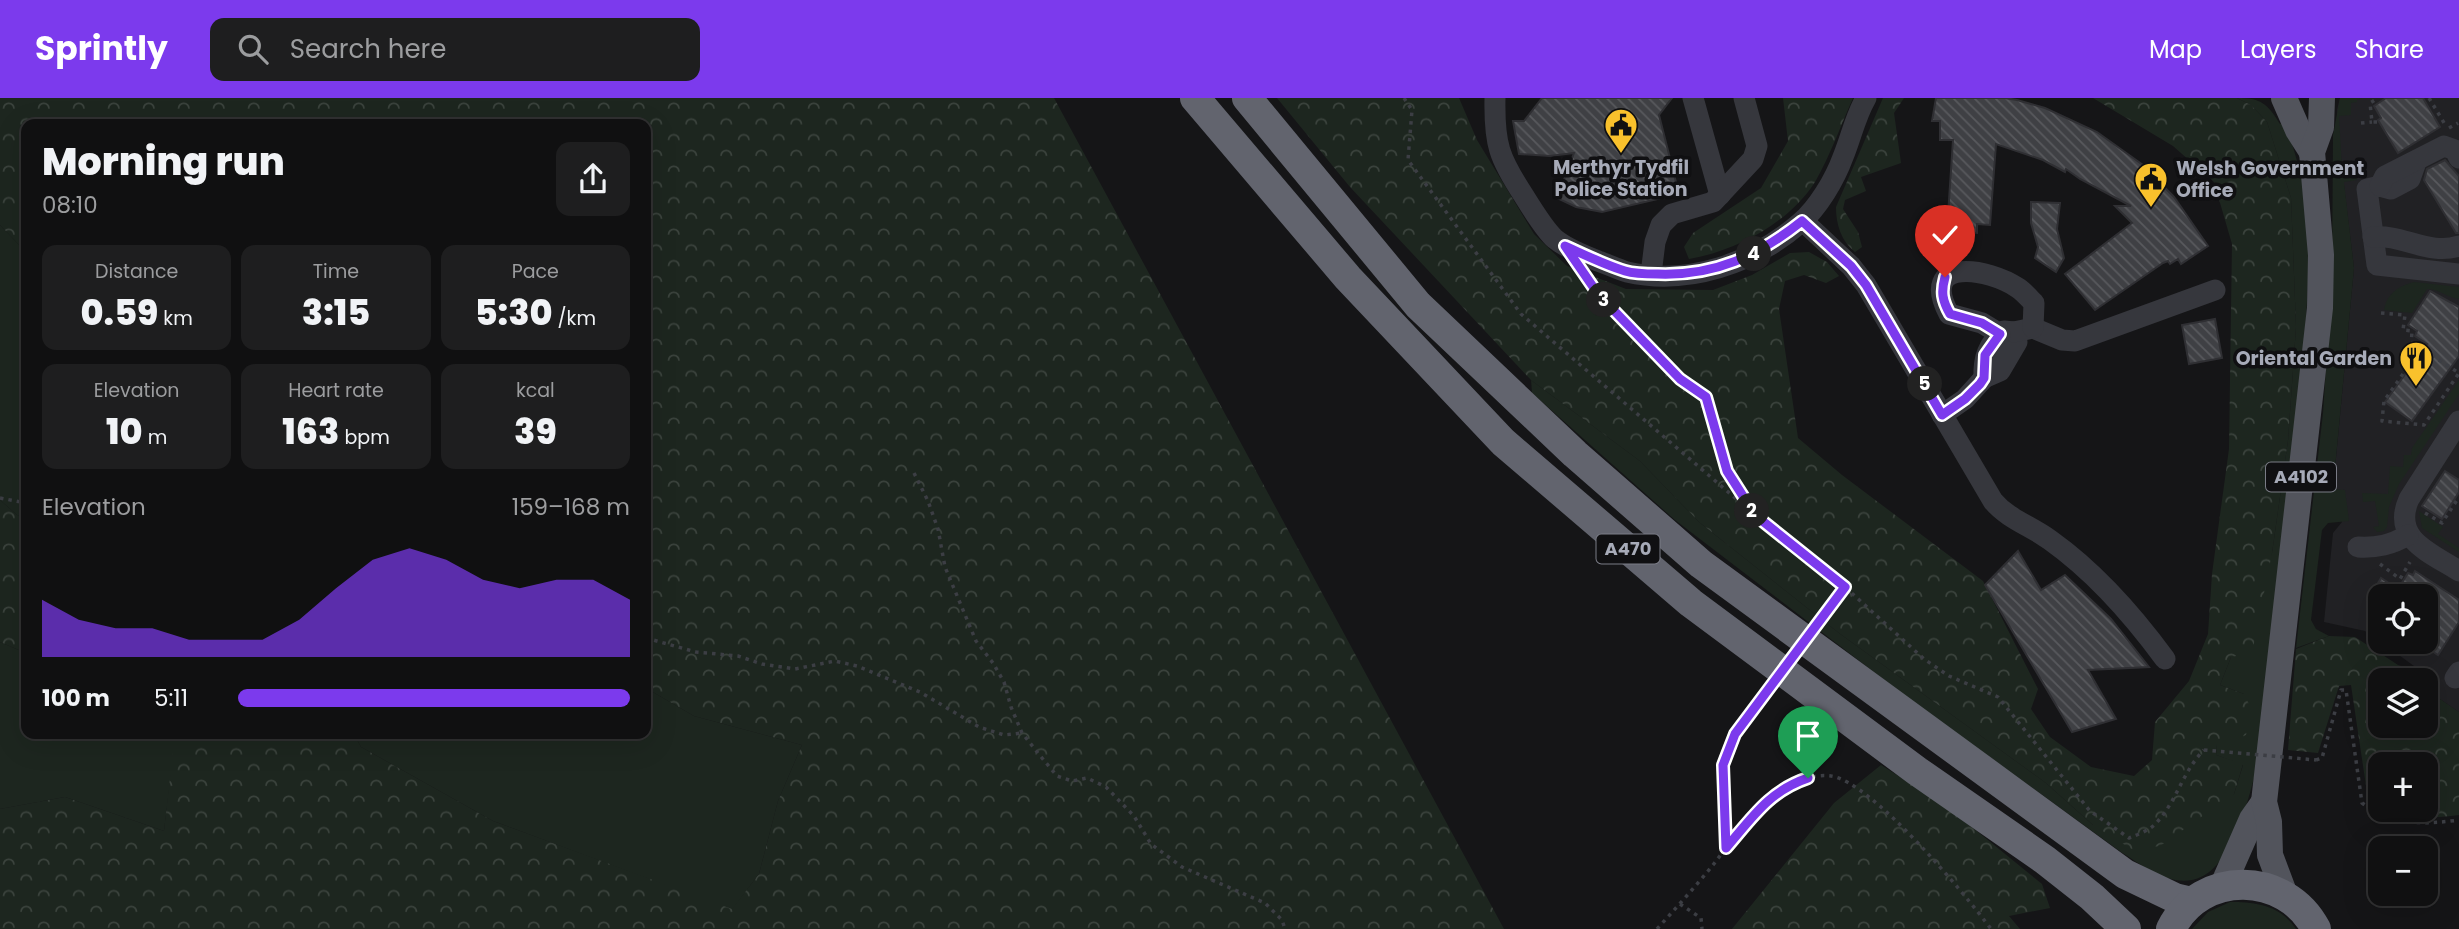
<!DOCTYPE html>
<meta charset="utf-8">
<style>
:root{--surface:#101011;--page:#1e1e1f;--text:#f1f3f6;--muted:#9c9d9f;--line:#303031;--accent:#7c3aed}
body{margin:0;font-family:Poppins,sans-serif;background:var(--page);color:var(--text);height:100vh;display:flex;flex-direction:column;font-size:26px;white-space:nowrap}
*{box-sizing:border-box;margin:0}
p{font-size:23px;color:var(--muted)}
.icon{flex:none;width:38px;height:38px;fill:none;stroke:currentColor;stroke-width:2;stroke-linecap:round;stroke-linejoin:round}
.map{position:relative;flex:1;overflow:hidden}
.panel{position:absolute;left:21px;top:21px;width:630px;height:620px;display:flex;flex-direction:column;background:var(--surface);border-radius:14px;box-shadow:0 7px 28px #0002,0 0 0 2px var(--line)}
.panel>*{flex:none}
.buttons{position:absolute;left:2368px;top:486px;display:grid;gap:14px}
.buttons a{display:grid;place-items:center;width:70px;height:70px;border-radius:14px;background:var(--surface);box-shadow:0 7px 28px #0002,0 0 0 2px var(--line);font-size:35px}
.pin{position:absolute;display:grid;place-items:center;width:60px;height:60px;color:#fff;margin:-72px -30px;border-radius:50% 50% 50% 0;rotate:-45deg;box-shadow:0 0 7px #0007}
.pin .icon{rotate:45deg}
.km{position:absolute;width:35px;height:35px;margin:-18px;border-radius:50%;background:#222;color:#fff;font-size:19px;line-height:35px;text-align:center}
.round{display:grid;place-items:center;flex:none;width:74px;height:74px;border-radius:14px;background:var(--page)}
.overview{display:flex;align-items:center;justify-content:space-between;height:119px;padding:0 21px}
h1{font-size:38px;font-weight:800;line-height:52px}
.stats{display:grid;grid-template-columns:repeat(3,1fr);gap:10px;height:119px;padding:7px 21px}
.stats div{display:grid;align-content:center;border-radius:14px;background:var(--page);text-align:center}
.stats b{font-size:35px;font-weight:800}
.stats small{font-size:19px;font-weight:400}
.stats p{font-size:19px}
.chart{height:196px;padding:14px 21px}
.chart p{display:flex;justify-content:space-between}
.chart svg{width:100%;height:126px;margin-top:7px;fill:var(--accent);opacity:.7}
ul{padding:0 21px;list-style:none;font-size:23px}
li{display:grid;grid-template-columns:112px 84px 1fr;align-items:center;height:52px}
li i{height:18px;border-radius:9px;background:var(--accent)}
header{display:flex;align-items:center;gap:42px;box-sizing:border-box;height:98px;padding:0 35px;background:var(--accent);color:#fff}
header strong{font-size:33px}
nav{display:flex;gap:38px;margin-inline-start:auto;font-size:24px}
.search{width:490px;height:63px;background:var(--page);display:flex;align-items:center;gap:18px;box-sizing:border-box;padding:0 24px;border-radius:14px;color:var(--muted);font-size:26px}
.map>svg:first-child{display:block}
</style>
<header>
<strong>Sprintly</strong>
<div class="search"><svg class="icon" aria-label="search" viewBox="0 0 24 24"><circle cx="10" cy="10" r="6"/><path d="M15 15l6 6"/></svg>Search here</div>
<nav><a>Map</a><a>Layers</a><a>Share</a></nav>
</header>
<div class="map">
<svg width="2459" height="831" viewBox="0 0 2459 831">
<defs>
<pattern id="forest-crowns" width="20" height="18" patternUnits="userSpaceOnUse" patternTransform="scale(1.75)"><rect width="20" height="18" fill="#1d261f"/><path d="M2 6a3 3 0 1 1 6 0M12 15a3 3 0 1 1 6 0" fill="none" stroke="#3b433d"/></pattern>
<pattern id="building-back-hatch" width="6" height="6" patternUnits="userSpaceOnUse" patternTransform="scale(1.75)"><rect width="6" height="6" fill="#3f4044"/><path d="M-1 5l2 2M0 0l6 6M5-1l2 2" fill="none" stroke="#58595d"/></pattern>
</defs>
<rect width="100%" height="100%" fill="#151517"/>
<path fill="#212124" d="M2340 0H2459V614L2440 601 2425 576 2381 544H2426V499H2380V544L2365 533 2324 524 2333 435 2342 424 2345 393 2333 391 2354 170 2342 71 2337 12Z"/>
<g fill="#1d261f">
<path d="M2237 0C2261 0 2267 5 2280 26L2285 24C2295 54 2305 87 2308 119 2311 158 2307 199 2305 238 2294 333 2283 428 2273 523 2267 571 2265 619 2257 666 2251 697 2232 764 2203 778 2174 793 2145 769 2121 754L1904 597 1675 422 1532 295 1531 282 1640 363 1699 424 1839 535 2046 685 2093 727 2234 696 2243 667 2216 657 2217 646 2244 596 2220 587 2272 455 2288 342 2296 229 2291 100 2267 24 2251 7Z"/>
<path d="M2340 0H2362L2357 2V4L2351 5V17L2339 18 2342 70H2355L2357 82 2344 84 2354 170 2333 391 2345 392 2349 423 2328 425 2322 432 2311 522 2316 531 2329 538 2296 550 2323 315 2332 178 2333 37Z"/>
<path d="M0 127 26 154V419L17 417 0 402Z"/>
<path d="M2414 184 2459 189V201C2448 200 2438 190 2427 191L2412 215 2384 212C2387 195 2399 188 2414 184Z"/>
<path d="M2459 282V296L2399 386 2389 409 2387 429 2384 433 2377 434 2373 429 2379 428 2375 403 2363 404 2362 395 2388 396 2390 368 2403 369 2404 357H2411L2412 350Z"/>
<path d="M2419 413 2443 429 2438 436 2459 450V454L2422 430Z"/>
<path d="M0 544 26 555V635L176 636 164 733 65 699 0 711Z"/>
<path d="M646 590 694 618 802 647 778 703 759 776 732 812 493 723 361 649 353 635H646Z"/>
<path d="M2230 804C2256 804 2280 807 2296 831H2192L2208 814Z"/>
</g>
<g fill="url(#forest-crowns)" fill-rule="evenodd">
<path d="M0 0H1054L1504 831H0V711L65 699 164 733 175 635H353L361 649 493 723 732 811 759 776 778 703 802 647 694 618 646 590V26H26V154L0 127Z"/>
<path d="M1277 0H1459L1477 42 1534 136 1567 168 1626 191 1713 192 1752 177 1790 155 1809 154 1827 164 1839 178 1826 185 1804 177 1785 183 1779 211 1798 340 1842 377 1983 483 2038 591 2031 611 2050 639 2091 669 2134 678 2152 662 2155 624 2189 583 2208 536 2212 476 2229 351 2232 146 2214 84 2173 48 2093 0H2237L2251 7 2267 24 2291 100 2296 229 2288 342 2272 455 2252 555 2231 559 2220 587 2244 596 2251 610 2246 637 2224 647 2217 646 2216 657 2243 666 2234 696 2160 748 2133 752 2093 727 2046 685 1839 535 1699 424 1640 363 1531 282 1350 89Z"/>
<path d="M1783 0H1853C1841 27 1830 58 1815 84 1789 125 1736 153 1689 161L1684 149 1693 135 1761 90 1788 43Z"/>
<path d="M1883 0H1904L1894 15 1901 65 1861 79 1866 93 1845 102 1843 111 1858 134 1862 149 1855 154C1841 143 1836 126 1836 109Z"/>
<path d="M0 402 17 417 26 419V555L0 544Z"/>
<path d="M2329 538 2355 539 2398 567 2426 576 2440 601 2459 614V717C2434 720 2413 722 2390 712H2426V667H2380V708L2368 701 2351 587 2339 588 2318 655 2288 652 2296 551ZM2380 583H2426V628H2380Z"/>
<path d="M1881 667 1946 708 2042 786 2050 810 2009 818 2020 831H1732L1834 705Z"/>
</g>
<g fill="url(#building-back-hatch)" stroke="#2f2f33" stroke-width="2">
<path d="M1542 0H1672L1659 17 1679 96 1602 114 1576 109 1557 100 1574 55 1550 58 1519 56 1513 23H1524Z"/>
<path d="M1936 0H2005L2017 2 2045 10 2097 34 2143 67 2174 99 2208 148 2181 166 2178 161 2170 166 2168 163 2163 165 2095 212 2065 176 2132 125 2115 108H2131L2080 81 2066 71 2065 74 2043 62 1996 46 1990 127 1977 126V135L1947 132 1953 42H1940V23H1932Z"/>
<path d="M2386 0H2423L2440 29 2398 55 2378 22 2381 20 2374 8Z"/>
<path d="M2445 62 2459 78V135H2456L2424 82 2427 71Z"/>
<path d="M2031 104 2060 105 2057 131 2064 160 2056 174 2035 160 2038 149 2031 125Z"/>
<path d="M2430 193 2459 209V258L2412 323 2385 304 2427 246 2415 238 2417 233 2408 227Z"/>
<path d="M2215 221 2222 260 2189 266 2182 227Z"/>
<path d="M2445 373 2459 382V394L2442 421 2422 408Z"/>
<path d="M2018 453 2041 492 2065 477 2111 521 2149 569 2088 572 2116 621 2072 634 1985 487Z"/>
<path d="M2415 473 2459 502V524L2438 557 2426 549V499H2386L2374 492 2381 480 2398 491 2408 475 2413 477Z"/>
</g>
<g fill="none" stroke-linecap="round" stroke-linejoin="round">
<g stroke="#3c3e44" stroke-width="3.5" stroke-dasharray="3.5 5" stroke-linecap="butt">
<path d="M1404 0 1412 12 1408 62 1521 216 1755 417 1845 489 1924 561 1949 578 1998 599 2090 713 2129 740C2139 736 2151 732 2158 723 2177 702 2183 673 2204 652"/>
<path d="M2429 0 2446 28"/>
<path d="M2377 24H2372L2370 5 2378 0"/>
<path d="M2361 25 2372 24"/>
<path d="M2449 30 2458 25"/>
<path d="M1587 179 1598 196 1680 281 1706 299 1727 373 1752 413"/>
<path d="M2381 215 2405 217 2403 232 2412 233 2410 266 2384 303 2382 323 2424 327 2459 275 2411 244"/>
<path d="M914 375 928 403 938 431 945 469 976 543 993 565 1004 584 1011 609 1022 635 1042 660 1057 678 1072 683 1087 680 1106 689 1134 718 1151 746 1182 769 1265 805 1282 822 1285 831"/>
<path d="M0 400 26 405"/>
<path d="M2425 415 2442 425 2459 399"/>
<path d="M2380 466 2400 481 2410 464"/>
<path d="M646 540 696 554 738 558 762 566 795 571 835 563 857 568 920 594 979 629 1004 637 1022 635"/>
<path d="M2316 662 2322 660 2341 592H2346L2362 705C2393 727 2422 727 2459 722"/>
<path d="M1726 748 1723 667 1735 636"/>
<path d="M1680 806 1701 820 1702 831"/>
<path d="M1657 831C1676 810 1695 789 1713 767 1730 745 1747 720 1768 702 1784 687 1809 675 1831 678 1872 684 1965 796 1991 831"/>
</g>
<g stroke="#36373d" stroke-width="21">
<path d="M1495 0C1494 46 1499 60 1524 98 1532 111 1545 132 1555 141 1567 151 1584 157 1598 163 1607 166 1617 171 1627 174 1688 188 1754 165 1800 125 1818 110 1835 81 1843 59 1851 40 1855 19 1866 0"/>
<path d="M1693 0 1720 97"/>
<path d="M2416 64 2410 81 2391 91 2380 88 2367 91 2377 167 2459 176"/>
<path d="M2380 88 2385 78 2444 48 2455 52 2459 60"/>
<path d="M1803 123 1851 168 1866 187 1993 403C2008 421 2031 428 2050 442 2095 474 2132 516 2165 561"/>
<path d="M2373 139C2402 136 2430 158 2459 148"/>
<path d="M1651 176 1655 144 1661 127 1672 116 1713 104 1753 61 1757 48 1744 0"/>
<path d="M2004 233 2014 234 2017 244 2000 273 1984 280C1983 260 1988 246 2004 233Z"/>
<path d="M2014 234 2033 230 2062 242 2075 243 2215 192"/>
<path d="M2000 236 1982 225 1949 216C1918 158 1989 170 2018 190 2024 194 2029 200 2034 205L2033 230"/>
<path d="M1942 317 1965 301 1984 280"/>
<path d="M2459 323 2409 401C2391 441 2431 455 2459 473"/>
<path d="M2358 449C2377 450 2391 447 2408 437"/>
<path d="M2455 580 2459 574"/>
</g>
<g stroke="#52545c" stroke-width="26">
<path d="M2284 0 2298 32 2312 54"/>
<path d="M2223 787 2252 721 2264 704"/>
<path d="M2285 797 2270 757 2269 724 2264 704 2320 210 2321 157 2312 54 2321 29 2322 0"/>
</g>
<g stroke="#62646e" stroke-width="30">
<path d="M1195 0 1348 180 1503 344 1691 505 1917 673 2045 762 2092 799 2126 831"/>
<path d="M1247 0 1418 207 1575 356 1701 466 2125 776 2175 800 2192 804"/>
<path d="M2171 831C2201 771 2286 773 2316 831"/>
</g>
<g stroke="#3c3e44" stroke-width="3.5" stroke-dasharray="3.5 5" stroke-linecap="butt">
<path d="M1735 636 1845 489"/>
<path d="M2204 652 2316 662"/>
</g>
</g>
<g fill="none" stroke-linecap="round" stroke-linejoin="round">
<defs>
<path id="route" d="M1808 680C1769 693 1752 720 1726 750L1723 667 1735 636 1845 489 1755 417 1727 373 1706 299 1680 281 1598 196 1565 148C1585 157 1605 167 1625 173 1635 176 1647 176 1658 176 1715 178 1758 158 1802 123L1851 168 1866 187 1942 317 1965 301 1980 286 1984 280 1985 257 2000 236 1982 225 1950 216C1942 202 1941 194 1945 179"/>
</defs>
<use href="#route" stroke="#fff" stroke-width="14"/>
<use href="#route" stroke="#7c3aed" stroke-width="9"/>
</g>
<defs>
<symbol id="civic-pin" viewBox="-11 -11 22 30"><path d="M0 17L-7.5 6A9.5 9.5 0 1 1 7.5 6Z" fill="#f9c12c" stroke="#101012"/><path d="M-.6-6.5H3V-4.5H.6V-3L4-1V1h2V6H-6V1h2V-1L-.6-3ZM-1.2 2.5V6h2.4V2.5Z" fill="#111"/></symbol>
<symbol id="restaurant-pin" viewBox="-11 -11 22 30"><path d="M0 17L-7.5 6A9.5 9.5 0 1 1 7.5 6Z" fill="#f9c12c" stroke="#101012"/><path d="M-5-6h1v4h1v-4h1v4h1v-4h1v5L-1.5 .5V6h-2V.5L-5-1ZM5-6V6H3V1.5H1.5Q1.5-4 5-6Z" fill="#111"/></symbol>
</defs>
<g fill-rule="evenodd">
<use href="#civic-pin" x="1602" y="8" width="38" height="52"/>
<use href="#civic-pin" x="2132" y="62" width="38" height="52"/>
<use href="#restaurant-pin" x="2397" y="241" width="38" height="52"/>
</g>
<g text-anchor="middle" stroke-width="7" stroke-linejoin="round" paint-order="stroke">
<g fill="#101012" stroke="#7a7c86" stroke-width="2">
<rect x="2266" y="364.5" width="70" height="29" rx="5"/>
<rect x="1596.5" y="436.5" width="63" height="29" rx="5"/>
</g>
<g font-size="18" font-weight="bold" fill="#a7abb8">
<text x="2301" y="385">A4102</text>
<text x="1628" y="457">A470</text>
</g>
<g font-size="19" font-weight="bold" fill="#a7abb8" stroke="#101012">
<text x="1621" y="76">Merthyr Tydfil<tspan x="1621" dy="22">Police Station</tspan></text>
<text x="2176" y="77" text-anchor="start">Welsh Government<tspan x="2176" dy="22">Office</tspan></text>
<text x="2392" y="267" text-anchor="end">Oriental Garden</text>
</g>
</g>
</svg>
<div class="buttons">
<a><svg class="icon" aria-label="locate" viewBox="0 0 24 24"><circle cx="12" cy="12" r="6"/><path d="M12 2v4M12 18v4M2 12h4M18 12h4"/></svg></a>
<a><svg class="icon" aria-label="layers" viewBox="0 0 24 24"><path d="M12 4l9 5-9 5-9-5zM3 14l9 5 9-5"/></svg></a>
<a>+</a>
<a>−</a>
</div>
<div class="pin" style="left:1808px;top:680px;background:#1e9e55"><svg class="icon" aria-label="arrive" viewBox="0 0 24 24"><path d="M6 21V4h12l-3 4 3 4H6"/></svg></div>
<div class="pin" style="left:1945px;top:179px;background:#d93025"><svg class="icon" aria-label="check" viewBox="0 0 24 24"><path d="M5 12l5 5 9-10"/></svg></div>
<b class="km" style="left:1752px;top:413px">2</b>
<b class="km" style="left:1604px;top:202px">3</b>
<b class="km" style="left:1754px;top:156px">4</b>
<b class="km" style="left:1925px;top:286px">5</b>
<section class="panel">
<div class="overview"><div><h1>Morning run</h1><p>08:10</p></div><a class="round"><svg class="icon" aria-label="share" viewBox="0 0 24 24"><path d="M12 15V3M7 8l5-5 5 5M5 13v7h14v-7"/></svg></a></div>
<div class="stats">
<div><p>Distance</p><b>0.59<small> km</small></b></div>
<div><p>Time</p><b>3:15</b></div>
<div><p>Pace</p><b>5:30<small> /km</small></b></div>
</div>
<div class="stats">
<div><p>Elevation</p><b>10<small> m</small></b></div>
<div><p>Heart rate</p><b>163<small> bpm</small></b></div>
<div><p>kcal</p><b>39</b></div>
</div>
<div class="chart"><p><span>Elevation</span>159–168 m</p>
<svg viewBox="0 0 160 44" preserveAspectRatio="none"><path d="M0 44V24L10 31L20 34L30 34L40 38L50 38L60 38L70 31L80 20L90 10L100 6L110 10L120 17L130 20L140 17L150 17L160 24V44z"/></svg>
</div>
<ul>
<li><b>100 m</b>5:11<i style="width:100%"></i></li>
</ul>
</section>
</div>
